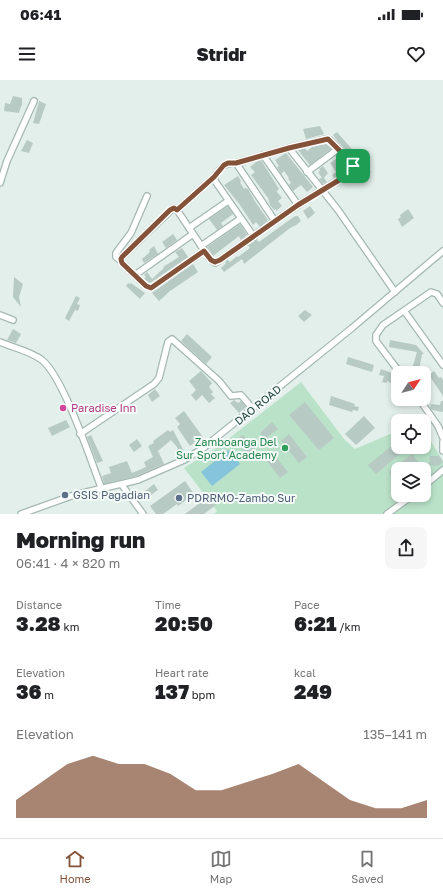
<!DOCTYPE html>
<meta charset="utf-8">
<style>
:root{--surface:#fff;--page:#f6f6f6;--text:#202124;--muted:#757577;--line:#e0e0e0;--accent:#845238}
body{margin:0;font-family:"Golos Text",sans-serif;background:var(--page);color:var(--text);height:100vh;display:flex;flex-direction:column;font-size:15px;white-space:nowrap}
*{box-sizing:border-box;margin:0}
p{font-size:13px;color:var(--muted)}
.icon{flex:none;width:22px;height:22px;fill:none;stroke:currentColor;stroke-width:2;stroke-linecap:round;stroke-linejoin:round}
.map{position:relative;height:434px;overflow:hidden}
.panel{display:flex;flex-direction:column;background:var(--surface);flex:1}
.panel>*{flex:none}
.needle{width:26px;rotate:54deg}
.fabs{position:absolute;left:391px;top:286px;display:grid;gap:8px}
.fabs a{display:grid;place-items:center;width:40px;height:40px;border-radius:8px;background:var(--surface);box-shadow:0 2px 6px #0003;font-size:20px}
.pin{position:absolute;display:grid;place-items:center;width:34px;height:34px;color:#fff;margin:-17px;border-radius:8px;box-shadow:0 2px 6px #0006}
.round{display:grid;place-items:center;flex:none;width:42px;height:42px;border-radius:8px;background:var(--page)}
.head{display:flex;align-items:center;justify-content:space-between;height:68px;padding:0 16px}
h1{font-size:22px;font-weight:800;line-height:30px}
.stats{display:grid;grid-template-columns:repeat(3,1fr);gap:6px;height:68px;padding:4px 16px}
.stats div{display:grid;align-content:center}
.stats b{font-size:20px;font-weight:800}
.stats small{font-size:11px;font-weight:400}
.stats p{font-size:11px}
.chart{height:112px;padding:8px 16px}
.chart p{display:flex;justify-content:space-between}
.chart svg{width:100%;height:72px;margin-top:4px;fill:var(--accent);opacity:.7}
.status{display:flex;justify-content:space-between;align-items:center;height:28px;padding:0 20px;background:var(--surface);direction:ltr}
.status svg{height:11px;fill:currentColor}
header{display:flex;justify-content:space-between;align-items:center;height:52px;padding:0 16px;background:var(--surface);font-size:18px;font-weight:800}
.menu{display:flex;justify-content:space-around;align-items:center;height:56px;border-top:1px solid var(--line);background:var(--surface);font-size:11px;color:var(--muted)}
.menu a{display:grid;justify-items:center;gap:2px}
.menu .on{color:var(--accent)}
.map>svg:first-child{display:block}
</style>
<div class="status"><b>06:41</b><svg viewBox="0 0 49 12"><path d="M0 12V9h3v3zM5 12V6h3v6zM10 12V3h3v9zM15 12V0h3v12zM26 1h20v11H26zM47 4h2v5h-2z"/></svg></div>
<header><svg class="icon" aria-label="menu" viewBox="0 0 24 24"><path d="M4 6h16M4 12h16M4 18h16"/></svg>Stridr<svg class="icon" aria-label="heart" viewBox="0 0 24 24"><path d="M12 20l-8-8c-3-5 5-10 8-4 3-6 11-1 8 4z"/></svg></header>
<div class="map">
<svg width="443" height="434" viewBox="0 0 443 434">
<rect width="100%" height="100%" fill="#e3efeb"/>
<path fill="#bae2c9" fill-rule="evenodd" d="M301 302 344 359 355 369 390 354 398 355V367H424V355H427L443 381V434H214L217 431 184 388 222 364ZM398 389H424V415H398Z"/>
<path fill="#85c4da" d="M229 370 240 384 212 406 201 392Z"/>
<g fill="#b8cac4">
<path d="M13 16 22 18V26H21L19 33 4 31 5 23 10 24Z"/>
<path d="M39 21 46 24 39 44 33 43Z"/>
<path d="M320 46 324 54 306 59 303 49Z"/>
<path d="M337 52 356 74 357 72 360 76 359 78 371 92 367 96 356 80 338 62 333 55Z"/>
<path d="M27 60 33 63 29 73 21 71Z"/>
<path d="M326 64 332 68 310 85 298 70 305 68 307 71 312 67Z"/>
<path d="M286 73 313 107 307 112 301 105 293 111 289 105 291 103 288 98H289L284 91 281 94 277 87 279 86 275 80Z"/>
<path d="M340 76 346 83 345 84 348 88 346 91 334 98 332 95 336 92 330 83Z"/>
<path d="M261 80 279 109 277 111V112L282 118 278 121 282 126 276 131V129L274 130 270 125 268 118 251 95 255 92 250 87 256 82Z"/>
<path d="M323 86 328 93 324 98 327 102 323 104 319 99 322 98 318 92 320 91 319 89Z"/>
<path d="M238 96 241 101 240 102 244 109 245 108 248 109 256 123 268 140 260 147 256 142 253 145 240 125 224 105Z"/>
<path d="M228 126 233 134 221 143 223 146 217 150 209 139Z"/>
<path d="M310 126 315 133 308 139 303 131Z"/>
<path d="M408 129 414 138 402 147 398 139 401 137 400 135Z"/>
<path d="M295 136H298L301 141 296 145 290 148 244 184 242 179 224 192 221 188 226 183 225 182 227 180H228L230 182 237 176 238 177 250 168 248 165 257 160 259 162Z"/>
<path d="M240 144 247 155 241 160 239 156 213 176 207 167Z"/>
<path d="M173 154 177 160 166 168 162 162Z"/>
<path d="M154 166 158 174 144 183 142 179 150 172 149 170Z"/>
<path d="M182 168 188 177 150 203 144 199 146 197 144 195 147 192 152 199 164 188 163 187 179 177 175 172Z"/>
<path d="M193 184 198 192 170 211 159 221 152 213Z"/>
<path d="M14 197 23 204 19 217 21 227 13 217Z"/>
<path d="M128 203 130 204 131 203 145 213 140 219 126 206Z"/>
<path d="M76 216 80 218 77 224 80 225 78 231 75 230 69 241 65 238Z"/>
<path d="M305 230 312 235 304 242 298 236Z"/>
<path d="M13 249 21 254 16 263 7 260Z"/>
<path d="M187 254 212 277 206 284 181 261Z"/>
<path d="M390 260 416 265 424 274H422L419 291 412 289 417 272 389 267Z"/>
<path d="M348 277 374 285 372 292 346 284Z"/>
<path d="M381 289 395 294 397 296 393 304 387 301V303L382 302 384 296 379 295Z"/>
<path d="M201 291 212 303 209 307 213 312 211 314 215 318 209 323 202 315 196 321 191 315 196 310 189 301Z"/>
<path d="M434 291 439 298 441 297 443 300V316L429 295Z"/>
<path d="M155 309 160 316 152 322 148 315Z"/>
<path d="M331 316 355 324 354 326 359 327 358 331 353 330 352 332 329 325Z"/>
<path d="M234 320 238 323 241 321 246 327 239 333 230 323Z"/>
<path d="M441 321H443V332L432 330 430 328 431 324 440 325Z"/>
<path d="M305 322 334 358 319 370 289 335Z"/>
<path d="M184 331 203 357 190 366 177 347 180 344 175 338Z"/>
<path d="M364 336 375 348 356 365 345 354Z"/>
<path d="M66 340 70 347 52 356 48 348Z"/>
<path d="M272 342 278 349 265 359 260 353Z"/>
<path d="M168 350 170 352 173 350 185 373 180 375 177 367 171 360 158 371 164 384 137 396 104 404 102 396 111 393 109 387 127 381 132 393 146 387 144 382 153 377 148 366 154 363 153 361Z"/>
<path d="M289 354 307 377 299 383 281 361Z"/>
<path d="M91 355 103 381 97 383 87 357Z"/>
<path d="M243 355 254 369 247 375 236 360Z"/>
<path d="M137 359 142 366 134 372 129 365Z"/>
<path d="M394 364 401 373 376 394 368 385Z"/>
<path d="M270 370 288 392 280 398 263 376Z"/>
<path d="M412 374 422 387 419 389H398V403L389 392Z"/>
<path d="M430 376H439L443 382 438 386 429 385Z"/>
<path d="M185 401 194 414 178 426 177 424 163 434H156L150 426Z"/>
<path d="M154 404 158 410 144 420 140 415Z"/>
<path d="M209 416 216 425 204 434H185Z"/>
</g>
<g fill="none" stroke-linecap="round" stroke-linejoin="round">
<defs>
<g id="minor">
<path d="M289 68 338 130 395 212"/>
<path d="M263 75 298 125"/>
<path d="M236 83 275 141"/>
<path d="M307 92 338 69"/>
<path d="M214 97 177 130 210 179 215 183 220 180C262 150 304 119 349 94L353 88 352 83 330 60 326 59 289 68 236 83C224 82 221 88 214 97L215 101 254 157"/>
<path d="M0 103 7 81 34 21"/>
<path d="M177 130 174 128 171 130 122 177 121 179 122 183 146 206 151 208 204 171"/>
<path d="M189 148 228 121"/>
<path d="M201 166 240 139"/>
<path d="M121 181 116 177V173L131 153 147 116"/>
<path d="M135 195 193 154"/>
<path d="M405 232 443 285"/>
<path d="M0 235 13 240"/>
<path d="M0 262C14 268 30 271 42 280 64 298 91 381 102 410"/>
<path d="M400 293 376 261V255L383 245 431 212 437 214 443 223"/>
<path d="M419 319 438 346 443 358"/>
<path d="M80 354 154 304 159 298 168 262 172 259 219 301 231 316 241 315 253 329"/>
<path d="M443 362V371"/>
<path d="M122 405 143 434"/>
<path d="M424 406 443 390"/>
<path d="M21 434 74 415 138 400 184 380 202 369 352 248 443 171"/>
<path d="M387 434 413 415"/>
</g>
</defs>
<use href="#minor" stroke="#a5b8b3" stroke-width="8"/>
<use href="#minor" stroke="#fff" stroke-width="5.5"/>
</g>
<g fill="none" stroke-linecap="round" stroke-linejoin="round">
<defs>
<path id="route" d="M328 59 352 83 353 88 349 94 298 125 220 180 215 182 211 180 204 171 151 208 146 206 122 183 121 179 122 177 170 130 174 128 177 130 214 97 224 85 228 83H236L289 68Z"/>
</defs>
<use href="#route" stroke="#fff" stroke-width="8"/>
<use href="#route" stroke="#845238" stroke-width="5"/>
</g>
<circle fill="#d1479c" stroke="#f4faf8" stroke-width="1.5" cx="63" cy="328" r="4"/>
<circle fill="#2e9e5b" stroke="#f4faf8" stroke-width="1.5" cx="285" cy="368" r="4"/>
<g fill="#5c6f8a" stroke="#f4faf8" stroke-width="1.5">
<circle cx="65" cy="415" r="4"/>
<circle cx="179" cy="418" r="4"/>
</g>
<g text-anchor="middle" stroke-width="4" stroke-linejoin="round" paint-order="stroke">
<g font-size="11" fill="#20433d" stroke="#f4faf8">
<text transform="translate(258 325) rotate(-39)" y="4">DAO ROAD</text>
</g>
<g font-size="11" fill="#b23c85" stroke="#f4faf8" text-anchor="start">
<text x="71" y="332">Paradise Inn</text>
</g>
<g font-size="11" fill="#27864d" stroke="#f4faf8" text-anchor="end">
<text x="277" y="366">Zamboanga Del<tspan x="277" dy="13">Sur Sport Academy</tspan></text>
</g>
<g font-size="11" fill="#4e5e75" stroke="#f4faf8" text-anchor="start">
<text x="73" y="419">GSIS Pagadian</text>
<text x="187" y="422">PDRRMO-Zambo Sur</text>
</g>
</g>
</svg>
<div class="fabs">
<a><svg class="needle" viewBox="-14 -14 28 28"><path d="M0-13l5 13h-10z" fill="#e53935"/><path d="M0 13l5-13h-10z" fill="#757577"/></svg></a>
<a><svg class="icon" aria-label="locate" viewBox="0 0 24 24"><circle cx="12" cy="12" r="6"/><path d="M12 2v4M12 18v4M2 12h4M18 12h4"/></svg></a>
<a><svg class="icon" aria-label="layers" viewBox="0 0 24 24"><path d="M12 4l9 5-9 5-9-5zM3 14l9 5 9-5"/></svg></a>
</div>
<div class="pin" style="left:353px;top:86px;background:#1e9e55"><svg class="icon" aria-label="arrive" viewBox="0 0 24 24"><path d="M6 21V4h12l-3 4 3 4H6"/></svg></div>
</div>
<section class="panel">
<div class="head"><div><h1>Morning run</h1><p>06:41 · 4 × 820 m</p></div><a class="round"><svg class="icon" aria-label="share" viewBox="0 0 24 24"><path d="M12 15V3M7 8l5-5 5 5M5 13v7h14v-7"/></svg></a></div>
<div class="stats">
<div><p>Distance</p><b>3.28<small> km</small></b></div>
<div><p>Time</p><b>20:50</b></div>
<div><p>Pace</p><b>6:21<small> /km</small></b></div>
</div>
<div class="stats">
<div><p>Elevation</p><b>36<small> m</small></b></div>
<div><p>Heart rate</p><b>137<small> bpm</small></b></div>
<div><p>kcal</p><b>249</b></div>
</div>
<div class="chart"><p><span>Elevation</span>135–141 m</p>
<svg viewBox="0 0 160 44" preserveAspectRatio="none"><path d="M0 44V33L10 22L20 11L30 6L40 11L50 11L60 17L70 27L80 27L90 22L100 17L110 11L120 22L130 33L140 38L150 38L160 33V44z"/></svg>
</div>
</section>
<nav class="menu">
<a class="on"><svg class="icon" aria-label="home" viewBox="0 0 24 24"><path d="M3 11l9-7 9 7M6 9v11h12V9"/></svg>Home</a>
<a><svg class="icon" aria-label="map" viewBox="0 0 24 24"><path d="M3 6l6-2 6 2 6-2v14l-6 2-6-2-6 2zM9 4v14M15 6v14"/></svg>Map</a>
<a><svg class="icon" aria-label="saved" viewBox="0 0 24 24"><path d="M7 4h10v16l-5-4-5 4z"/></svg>Saved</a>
</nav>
